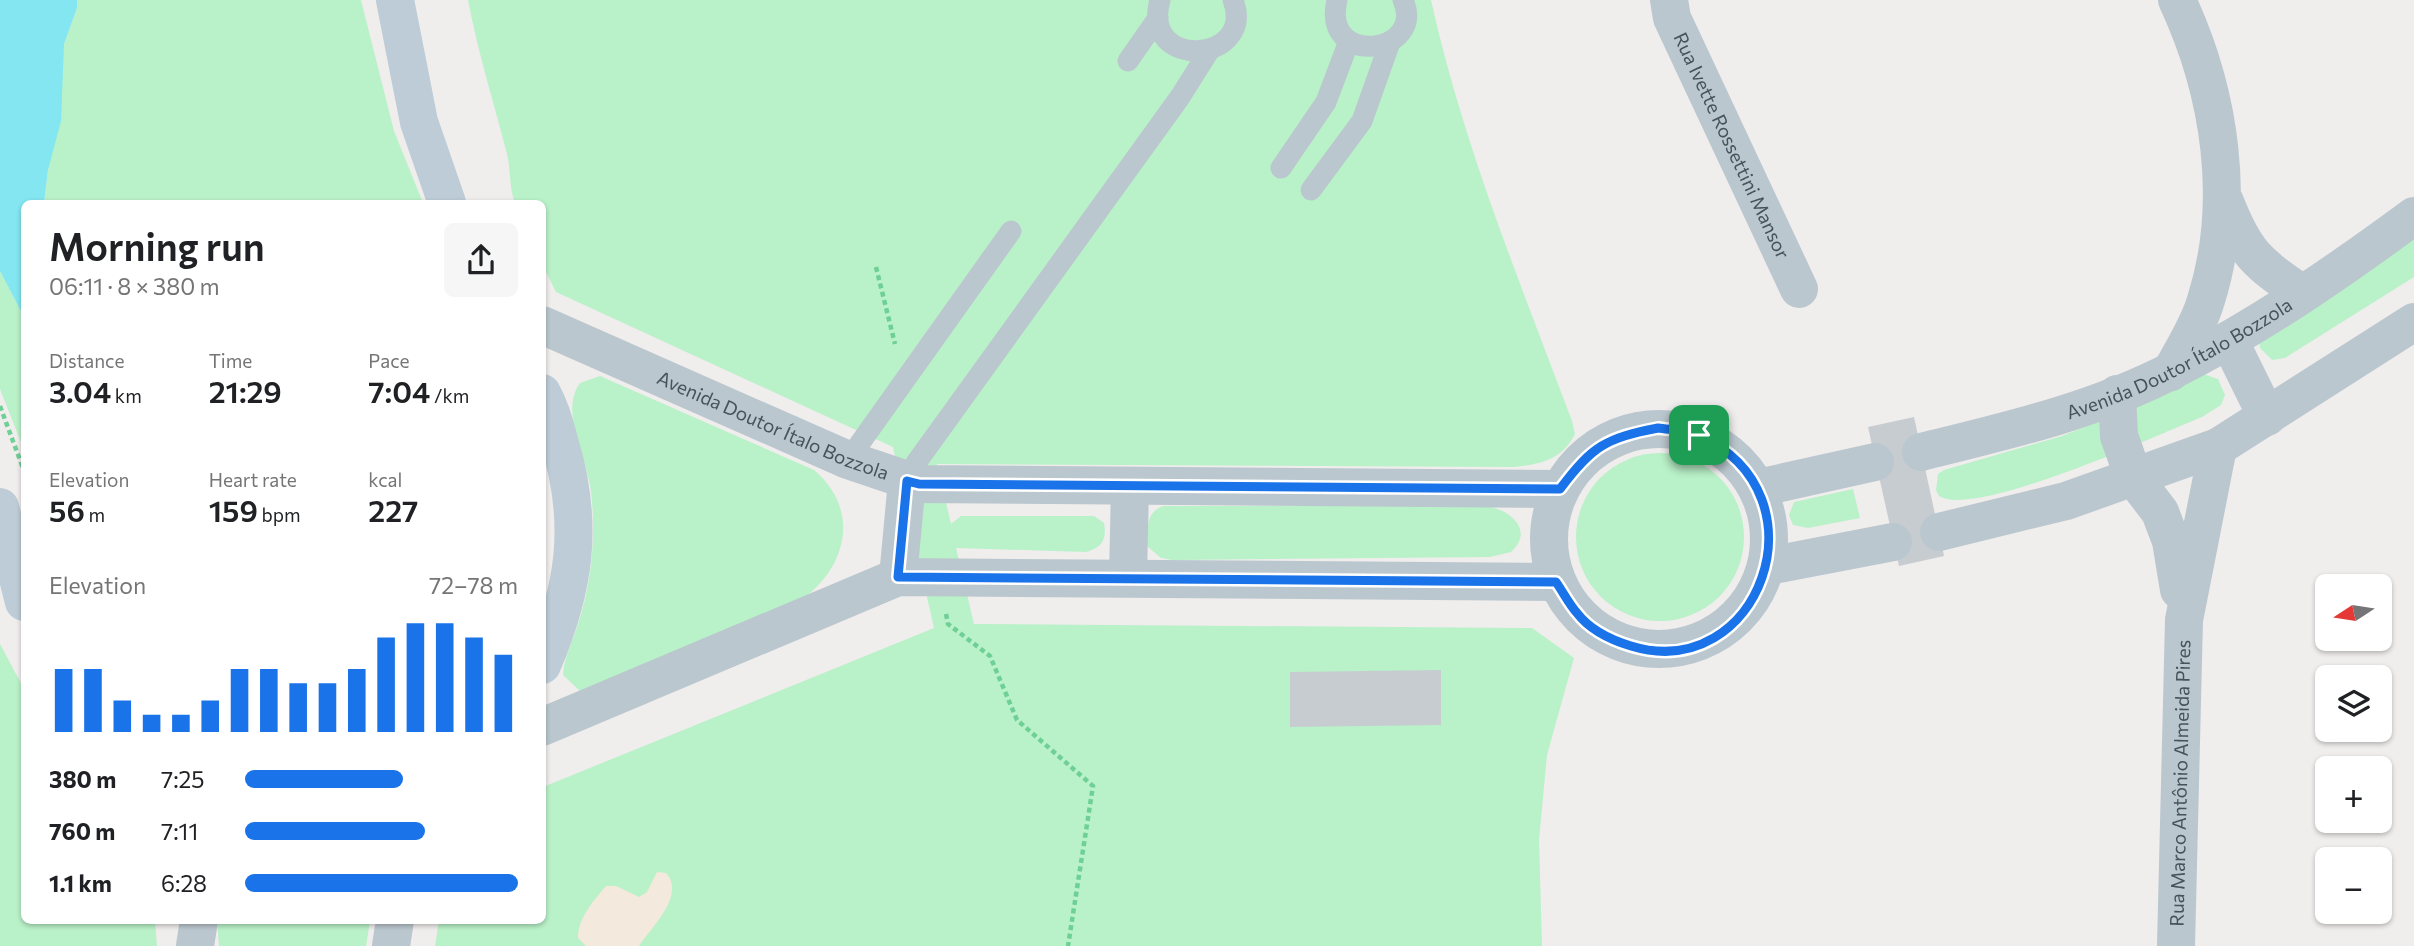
<!DOCTYPE html>
<meta charset="utf-8">
<style>
:root{--surface:#fff;--page:#f6f6f6;--text:#202124;--muted:#757577;--accent:#1a73e8}
body{margin:0;font-family:Commissioner,sans-serif;background:var(--page);color:var(--text);height:100vh;display:flex;flex-direction:column;font-size:26px;white-space:nowrap}
*{box-sizing:border-box;margin:0}
p{font-size:23px;color:var(--muted)}
.icon{flex:none;width:38px;height:38px;fill:none;stroke:currentColor;stroke-width:2;stroke-linecap:round;stroke-linejoin:round}
.map{position:relative;flex:1;overflow:hidden}
.panel{position:absolute;left:21px;top:200px;width:525px;height:724px;display:flex;flex-direction:column;background:var(--surface);border-radius:10px;box-shadow:0 2px 5px #0004}
.panel>*{flex:none}
.needle{width:46px;rotate:258deg}
.tools{position:absolute;left:2315px;top:574px;display:grid;gap:14px}
.tools a{display:grid;place-items:center;width:77px;height:77px;border-radius:10px;background:var(--surface);box-shadow:0 2px 5px #0004;font-size:35px}
.pin{position:absolute;display:grid;place-items:center;width:60px;height:60px;color:#fff;margin:-30px;border-radius:14px;box-shadow:0 4px 10px #0006}
.round{display:grid;place-items:center;flex:none;width:74px;height:74px;border-radius:10px;background:var(--page)}
.headline{display:flex;align-items:center;justify-content:space-between;height:119px;padding:0 28px}
h1{font-size:38px;font-weight:600;line-height:52px}
.stats{display:grid;grid-template-columns:repeat(3,1fr);gap:10px;height:119px;padding:7px 28px}
.stats div{display:grid;align-content:center}
.stats b{font-size:30px;font-weight:600}
.stats small{font-size:19px;font-weight:400}
.stats p{font-size:19px}
.chart{height:196px;padding:14px 28px}
.chart p{display:flex;justify-content:space-between}
.chart svg{width:100%;height:126px;margin-top:7px;stroke:var(--accent);stroke-width:6}
ul{padding:0 28px;list-style:none;font-size:23px}
li{display:grid;grid-template-columns:112px 84px 1fr;align-items:center;height:52px}
li i{height:18px;border-radius:9px;background:var(--accent)}
.map>svg:first-child{display:block}
</style>
<div class="map">
<svg width="2414" height="946" viewBox="0 0 2414 946">
<rect width="100%" height="100%" fill="#f0eded"/>
<g fill="#b9f1c8">
<path d="M77 0H361L394 131 423 203H44L64 44 77 8Z"/>
<path d="M468 0H1431C1463 145 1520 282 1572 421L1575 434C1562 460 1541 464 1514 467L937 464 951 524 961 516H1094L1104 523C1107 539 1102 548 1086 552L956 548 974 624 1532 628 1574 658 1547 755 1539 840 1542 946H435L439 921 542 920 543 787 934 628 893 447 556 292 543 266 542 203H515C509 188 511 170 507 154 494 103 478 53 468 0Z"/>
<path d="M2414 233V277L2285 358 2272 360 2260 348 2259 339Z"/>
<path d="M0 271 24 317V450L0 389Z"/>
<path d="M2203 374 2218 379 2225 395 2221 405 2202 417C2157 435 1975 519 1939 496L1936 490 1938 474 1944 470 2062 436 2129 409Z"/>
<path d="M600 376 814 470C860 509 848 565 803 599L581 692 563 675C564 656 573 642 578 624 592 581 596 536 591 491 587 458 559 412 580 383Z"/>
<circle cx="1660" cy="537" r="84"/>
<path d="M542 470 546 478 543 600H542Z"/>
<path d="M1853 489 1860 518 1808 528 1793 525 1789 515 1794 502Z"/>
<path d="M1163 506H1487C1510 510 1535 530 1511 552L1490 557 1172 560 1161 558 1147 546C1148 529 1145 513 1163 506Z"/>
<path d="M0 644 24 689V920L155 921 157 946H0Z"/>
<path d="M217 921H370L366 946H219Z"/>
</g>
<path fill="#f3e9dd" d="M657 872 666 873C686 895 652 927 639 946H586L578 938C578 918 593 901 606 886H616L639 897 647 892Z"/>
<path fill="#83e6f0" d="M0 0H77V8L64 44 61 121 48 170 44 203H24V317L0 271Z"/>
<g fill="#c7ccd1">
<path d="M1914 417 1944 556 1899 566 1868 427Z"/>
<path d="M1441 670V725L1290 727V672Z"/>
</g>
<g fill="none" stroke-linecap="round" stroke-linejoin="round">
<g stroke="#6fd095" stroke-width="4.5" stroke-dasharray="5 3.5" stroke-linecap="butt">
<path d="M876 267 895 344"/>
<path d="M0 406 24 471"/>
<path d="M946 614 948 624 990 656 1017 720 1093 786 1068 946"/>
</g>
<g stroke="#bbc7ce" stroke-width="21">
<path d="M1160 0C1140 72 1257 63 1233 0"/>
<path d="M1337 0C1321 69 1427 54 1403 0"/>
<path d="M1128 61 1158 18"/>
<path d="M1281 168 1326 102 1349 41"/>
<path d="M1311 190 1362 121 1390 42"/>
<path d="M848 460 1011 231"/>
<path d="M907 481 916 463 1180 97 1209 51"/>
</g>
<g stroke="#bbc7ce" stroke-width="38">
<path id="s1" d="M1669 0 1672 18 1799 289"/>
<path d="M2225 202C2245 253 2256 262 2301 293"/>
<path id="s2" d="M542 325 848 460 919 484 1560 489"/>
<path d="M2229 340 2267 417"/>
<path d="M2171 372C2183 349 2199 325 2206 300 2237 202 2220 92 2177 0"/>
<path d="M2117 394 2119 436 2134 478 2160 512 2171 541 2179 590"/>
<circle cx="1659" cy="539" r="110"/>
<path id="s3" d="M1921 452C2006 431 2094 411 2173 370 2257 328 2338 272 2414 216"/>
<path d="M1758 488 1875 462"/>
<path d="M1939 532 2066 501 2218 447 2414 322"/>
<path d="M1768 566 1893 542"/>
<path d="M898 577 907 481"/>
<path d="M1128 578 1130 486"/>
<path d="M542 727 898 577 1556 582"/>
<path d="M195 946 199 920"/>
<path d="M391 946 395 920"/>
<path id="s4" d="M2176 946 2184 620 2218 447"/>
</g>
<g stroke="#bdccd6" stroke-width="38">
<path d="M395 0 419 122 447 203"/>
<path d="M542 393C551 409 555 426 560 444 584 524 575 588 542 665"/>
<path d="M0 507 24 602"/>
</g>
</g>
<g fill="none" stroke-linecap="round" stroke-linejoin="round">
<defs>
<path id="route" d="M1658 428C1672 430 1688 430 1700 436 1829 495 1759 685 1631 646 1611 640 1590 630 1577 613 1569 604 1563 592 1556 582L898 577 907 481 919 484 1560 489C1592 446 1606 438 1658 428Z"/>
</defs>
<use href="#route" stroke="#fff" stroke-width="14"/>
<use href="#route" stroke="#1a73e8" stroke-width="9"/>
</g>
<g text-anchor="middle" stroke-width="7" stroke-linejoin="round" paint-order="stroke">
<g font-size="19" fill="#45535c" stroke="#fff">
<text dy="7" stroke="none"><textPath href="#s1" startOffset="159">Rua Ivette Rossettini Mansor</textPath></text>
<text dy="7" stroke="none"><textPath href="#s3" startOffset="276">Avenida Doutor Ítalo Bozzola</textPath></text>
<text dy="7" stroke="none"><textPath href="#s2" startOffset="252">Avenida Doutor Ítalo Bozzola</textPath></text>
<text dy="7" stroke="none"><textPath href="#s4" startOffset="163">Rua Marco Antônio Almeida Pires</textPath></text>
</g>
</g>
</svg>
<div class="tools">
<a><svg class="needle" viewBox="-14 -14 28 28"><path d="M0-13l5 13h-10z" fill="#e53935"/><path d="M0 13l5-13h-10z" fill="#757577"/></svg></a>
<a><svg class="icon" aria-label="layers" viewBox="0 0 24 24"><path d="M12 4l9 5-9 5-9-5zM3 14l9 5 9-5"/></svg></a>
<a>+</a>
<a>−</a>
</div>
<div class="pin" style="left:1699px;top:435px;background:#1e9e55"><svg class="icon" aria-label="arrive" viewBox="0 0 24 24"><path d="M6 21V4h12l-3 4 3 4H6"/></svg></div>
<section class="panel">
<div class="headline"><div><h1>Morning run</h1><p>06:11 · 8 × 380 m</p></div><a class="round"><svg class="icon" aria-label="share" viewBox="0 0 24 24"><path d="M12 15V3M7 8l5-5 5 5M5 13v7h14v-7"/></svg></a></div>
<div class="stats">
<div><p>Distance</p><b>3.04<small> km</small></b></div>
<div><p>Time</p><b>21:29</b></div>
<div><p>Pace</p><b>7:04<small> /km</small></b></div>
</div>
<div class="stats">
<div><p>Elevation</p><b>56<small> m</small></b></div>
<div><p>Heart rate</p><b>159<small> bpm</small></b></div>
<div><p>kcal</p><b>227</b></div>
</div>
<div class="chart"><p><span>Elevation</span>72–78 m</p>
<svg viewBox="0 0 160 44" preserveAspectRatio="none"><path d="M5 44V22M15 44V22M25 44V33M35 44V38M45 44V38M55 44V33M65 44V22M75 44V22M85 44V27M95 44V27M105 44V22M115 44V11M125 44V6M135 44V6M145 44V11M155 44V17"/></svg>
</div>
<ul>
<li><b>380 m</b>7:25<i style="width:58%"></i></li>
<li><b>760 m</b>7:11<i style="width:66%"></i></li>
<li><b>1.1 km</b>6:28<i style="width:100%"></i></li>
</ul>
</section>
</div>
